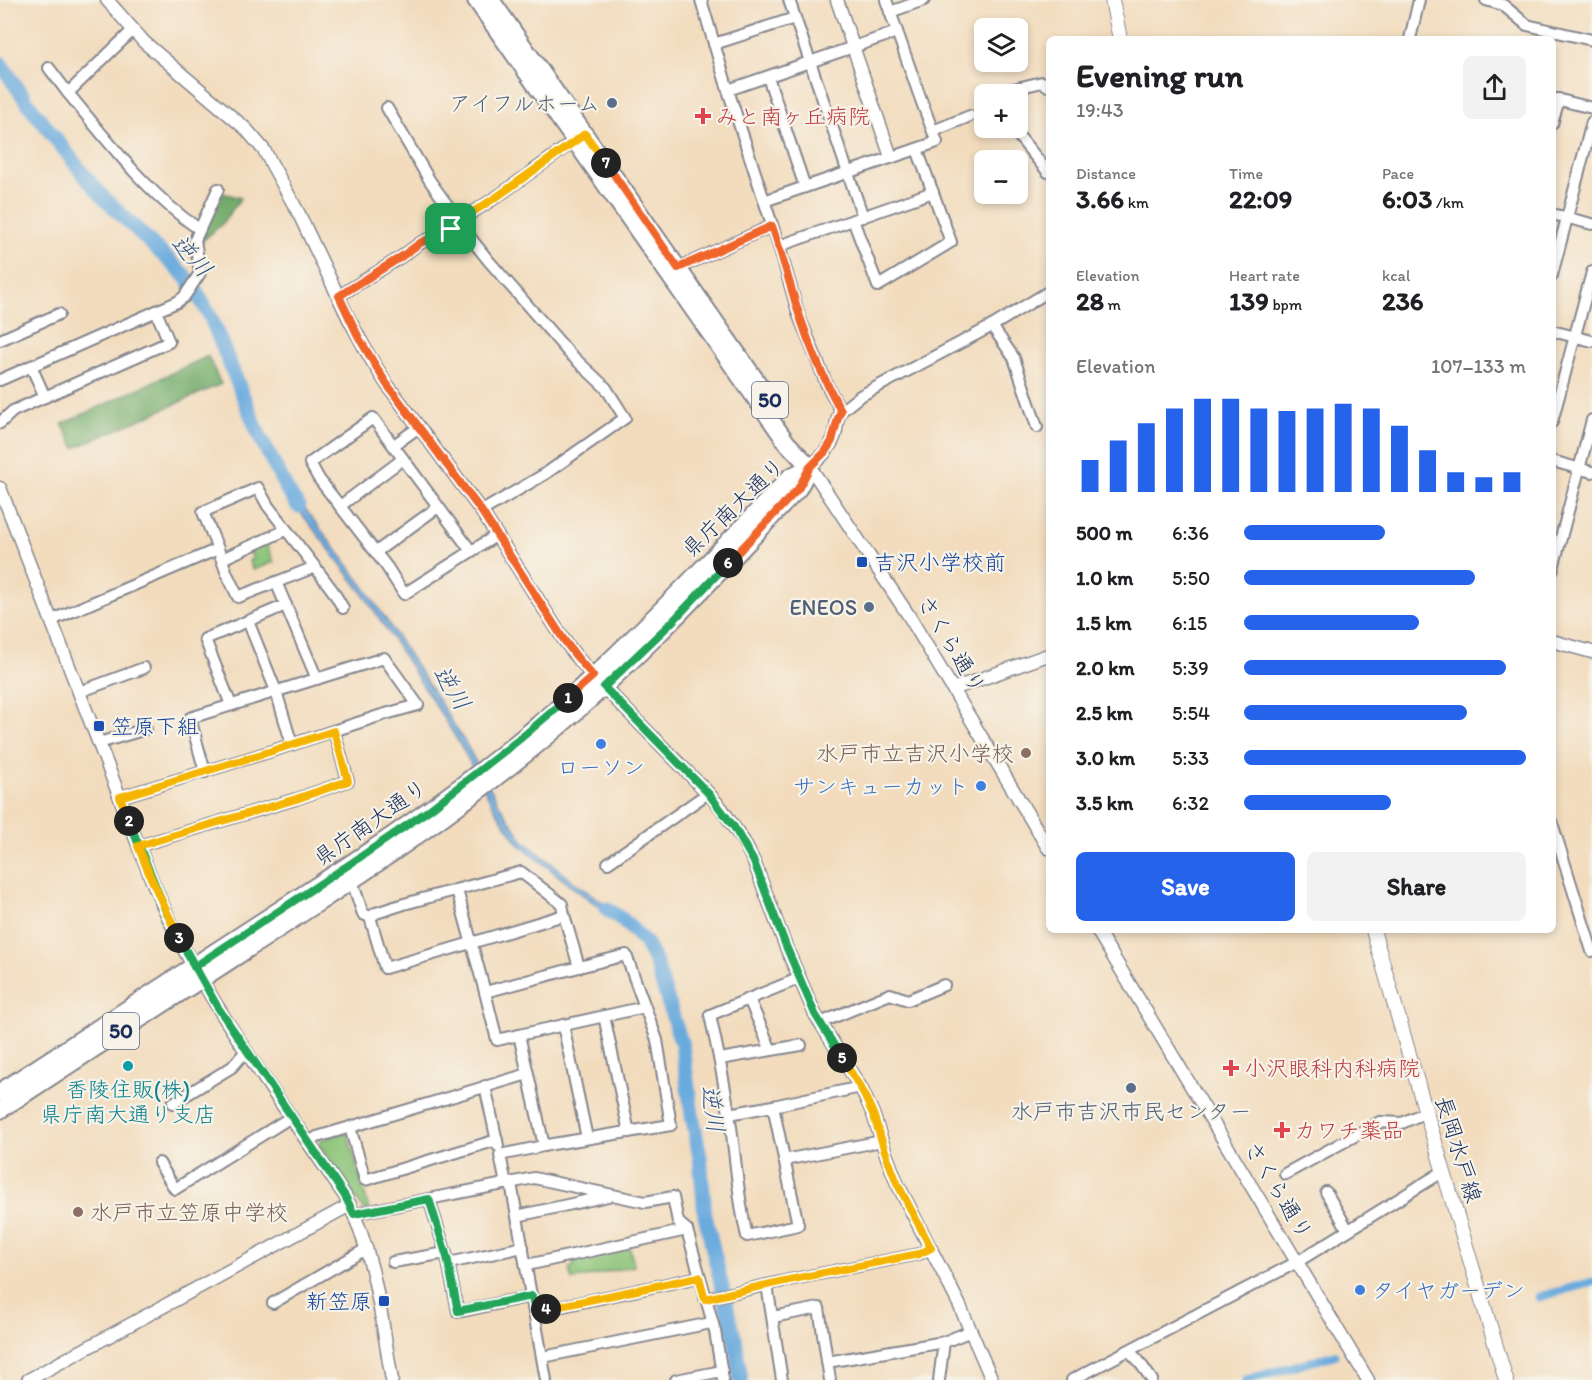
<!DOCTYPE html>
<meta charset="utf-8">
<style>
:root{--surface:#fff;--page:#f2f2f2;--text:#202124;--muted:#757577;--accent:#2563eb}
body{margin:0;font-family:Itim,"Klee One",sans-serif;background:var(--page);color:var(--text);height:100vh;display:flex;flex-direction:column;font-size:22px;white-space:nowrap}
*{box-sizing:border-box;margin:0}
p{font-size:20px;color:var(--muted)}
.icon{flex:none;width:33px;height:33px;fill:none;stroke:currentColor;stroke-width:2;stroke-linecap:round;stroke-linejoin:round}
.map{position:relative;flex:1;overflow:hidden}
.drawer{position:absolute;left:1046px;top:36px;width:510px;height:897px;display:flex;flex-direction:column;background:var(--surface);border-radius:9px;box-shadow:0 3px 9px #0003}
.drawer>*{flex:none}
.buttons{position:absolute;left:974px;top:18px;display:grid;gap:12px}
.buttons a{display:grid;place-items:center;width:54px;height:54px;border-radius:9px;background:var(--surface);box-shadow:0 3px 9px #0003;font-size:30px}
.pin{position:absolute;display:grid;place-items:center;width:51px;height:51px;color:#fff;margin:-26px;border-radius:12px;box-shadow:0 3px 9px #0006}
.km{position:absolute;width:30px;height:30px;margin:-15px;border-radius:50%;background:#222;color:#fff;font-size:16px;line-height:30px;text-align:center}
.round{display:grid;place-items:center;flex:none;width:63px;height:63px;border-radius:9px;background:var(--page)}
.overview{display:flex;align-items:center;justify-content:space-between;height:102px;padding:0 30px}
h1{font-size:33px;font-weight:700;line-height:45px}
.figures{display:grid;grid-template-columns:repeat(3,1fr);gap:9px;height:102px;padding:6px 30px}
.figures div{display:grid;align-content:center}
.figures b{font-size:26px;font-weight:700}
.figures small{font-size:16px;font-weight:400}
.figures p{font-size:16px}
.chart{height:168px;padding:12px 30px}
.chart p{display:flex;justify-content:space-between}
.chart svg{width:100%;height:108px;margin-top:6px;stroke:var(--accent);stroke-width:6}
.action{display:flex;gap:12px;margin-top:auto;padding:12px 30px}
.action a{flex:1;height:69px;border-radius:9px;background:var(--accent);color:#fff;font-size:24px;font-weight:700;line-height:69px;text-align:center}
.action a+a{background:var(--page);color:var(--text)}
ul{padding:0 30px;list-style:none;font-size:20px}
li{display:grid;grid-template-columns:96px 72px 1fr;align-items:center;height:45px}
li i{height:15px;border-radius:8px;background:var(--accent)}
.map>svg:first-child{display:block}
</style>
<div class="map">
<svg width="1592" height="1380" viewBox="0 0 1592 1380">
<rect width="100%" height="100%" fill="#f7f3e8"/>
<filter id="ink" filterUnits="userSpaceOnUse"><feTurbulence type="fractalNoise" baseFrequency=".0167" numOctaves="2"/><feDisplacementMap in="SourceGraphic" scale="12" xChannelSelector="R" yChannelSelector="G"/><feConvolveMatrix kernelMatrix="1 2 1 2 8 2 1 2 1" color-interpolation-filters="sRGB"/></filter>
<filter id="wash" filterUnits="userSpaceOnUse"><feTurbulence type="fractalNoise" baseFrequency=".008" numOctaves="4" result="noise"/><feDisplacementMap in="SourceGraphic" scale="24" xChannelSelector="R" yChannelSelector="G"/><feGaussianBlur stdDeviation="1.35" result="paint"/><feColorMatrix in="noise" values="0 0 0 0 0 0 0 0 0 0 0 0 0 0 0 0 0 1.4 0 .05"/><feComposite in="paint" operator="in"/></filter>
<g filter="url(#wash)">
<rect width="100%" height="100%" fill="#f2dcbd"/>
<g fill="#8cc478" stroke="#547a6b" stroke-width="1.5">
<path d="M266 543 274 562 253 570 249 561 253 558 249 551Z"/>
<path d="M345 1132 348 1134 369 1210H364L319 1145 320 1140Z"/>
<path d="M629 1245 634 1266 572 1280 569 1268 574 1267 571 1258Z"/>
</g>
<g fill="#71aa68" stroke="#466c63" stroke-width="1.5">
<path d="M219 192 241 198 222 224 199 244Z"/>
<path d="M208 356 221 384 75 448 62 424Z"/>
</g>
<path fill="#6aabde" stroke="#426d9e" stroke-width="1.5" d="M290 489 366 589 437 698 466 744 500 806 523 840 574 882 625 918 621 923 571 886 519 844 495 809 461 746 433 701 362 592 285 492Z"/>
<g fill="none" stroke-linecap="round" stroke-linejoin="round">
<g stroke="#6aabde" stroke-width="9">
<path d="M1539 1297 1592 1282"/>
<path d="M1246 1380 1334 1355"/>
</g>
<g stroke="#6aabde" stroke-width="15">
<path d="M0 63 30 106 84 175 102 196 184 275 196 291 210 316 260 437 287 490 298 506"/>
<path d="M607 909 623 920 645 942 656 964 682 1045 692 1115 700 1157 705 1215 730 1321 735 1339 741 1380"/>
</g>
</g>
</g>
<g filter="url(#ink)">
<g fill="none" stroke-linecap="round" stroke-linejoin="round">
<defs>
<g id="minor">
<path d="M701 0 728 90 779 246 799 316 827 385 841 411 860 396 992 326 1048 292"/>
<path d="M789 0 863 217"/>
<path d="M1486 0 1503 5 1527 25 1592 40"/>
<path d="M890 12 924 0"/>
<path d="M133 30 68 93C108 141 147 194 199 229"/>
<path d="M1410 39 1419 0"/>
<path d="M714 44 795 18"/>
<path d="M49 68 68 93"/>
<path d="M768 77 805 187"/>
<path d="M728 90 897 32"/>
<path d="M993 94 1042 82 1048 86"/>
<path d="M1552 98 1592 108"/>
<path d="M387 108 430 181 473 241 488 260 569 353 606 388 625 418 545 474 482 511"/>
<path d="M1552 124 1559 99"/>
<path d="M1012 128 1048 172"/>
<path d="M933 131 970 116"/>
<path d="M764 201 937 142 921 100 886 0"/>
<path d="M1552 214 1592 224"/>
<path d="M853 220 878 286 951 242 917 149"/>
<path d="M779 246 933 192"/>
<path d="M678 268 772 226"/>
<path d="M1552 275 1592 122"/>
<path d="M339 296 401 257 420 243 451 229 465 217 498 196 580 137"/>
<path d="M992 326 1014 358 1037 427"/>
<path d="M1552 331 1592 341"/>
<path d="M0 340 59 314"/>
<path d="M31 366 45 397"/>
<path d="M0 380 177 302 184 297 200 273 195 240 218 189"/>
<path d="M1552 422 1592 272"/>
<path d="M0 423 13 411 169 342 156 311"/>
<path d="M394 445 419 427"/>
<path d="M1552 461 1592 472"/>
<path d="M340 506 403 459"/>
<path d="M471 551 373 418 310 463 319 479 387 567 404 594 497 535"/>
<path d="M376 552 438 507"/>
<path d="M222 559 286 530"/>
<path d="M315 567 333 591 343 608"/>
<path d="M1552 572 1592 420"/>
<path d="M276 582 317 679"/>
<path d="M52 620 218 549 203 512 258 488 268 506 315 567 238 597 227 574 218 549"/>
<path d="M248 621 276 691 292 745"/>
<path d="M79 692 144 668"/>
<path d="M231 705 205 639 286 605"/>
<path d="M99 743 146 729"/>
<path d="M120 797 272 751 382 715 418 705 384 658 190 718 205 772"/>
<path d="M1552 823 1592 951"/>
<path d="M138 846 296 799 348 781 334 731"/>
<path d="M608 863 708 793"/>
<path d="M352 881 363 914 370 917 385 968C445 951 505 933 564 915L579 967 485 992 457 890"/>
<path d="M370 917 376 913 404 904 521 872 562 904 564 915"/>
<path d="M579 967 626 955 645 1007"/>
<path d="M485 992 497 1040 519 1035"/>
<path d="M749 999 771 1050"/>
<path d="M604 1016 629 1132"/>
<path d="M820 1023 890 994 908 1000 944 985"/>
<path d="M563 1025 587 1138"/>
<path d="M720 1059 801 1045"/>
<path d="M528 1074 544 1146"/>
<path d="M485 1086 498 1146"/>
<path d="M173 1103 232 1067 246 1051"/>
<path d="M773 1106 861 1087"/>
<path d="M729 1114 773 1106 798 1225 747 1236C737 1196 736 1155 729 1114 724 1080 717 1047 710 1015L800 978"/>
<path d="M350 1127 365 1180 497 1140"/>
<path d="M308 1142 317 1137 528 1074 519 1035 645 1007 657 1040 671 1125 553 1144 500 1155 506 1184"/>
<path d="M784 1160 882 1141"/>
<path d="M159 1163 175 1189 291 1117"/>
<path d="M1285 1174 1380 1122 1402 1123 1426 1112"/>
<path d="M511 1183 546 1380"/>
<path d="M1326 1192 1348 1230"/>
<path d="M429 1199 447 1257 458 1312 532 1296"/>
<path d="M354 1214 534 1178 645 1202 673 1197 678 1222 687 1230 715 1331 723 1380"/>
<path d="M517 1216 608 1196"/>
<path d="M393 1262 446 1253"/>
<path d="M449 1263 523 1247"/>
<path d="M527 1265 687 1230"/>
<path d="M767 1285 782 1380"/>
<path d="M705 1299 784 1281 919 1254 931 1248"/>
<path d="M273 1303 366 1249"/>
<path d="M535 1312 699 1277"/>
<path d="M773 1317 819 1308 830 1380"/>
<path d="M1129 1351 1138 1360 1152 1380"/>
<path d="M543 1357 711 1323"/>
<path d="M827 1362 944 1342"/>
<path d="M676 1380 722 1371"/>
<path d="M939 1380 944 1342 971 1331"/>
<path d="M1072 1380 1297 1262 1444 1171"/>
</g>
<g id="tertiary">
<path d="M107 0 144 42 246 129 264 150 299 214 349 319 368 354 386 383 482 512 564 640 576 656 593 676 708 793 722 809 744 842 754 862 786 947 815 1014 862 1090 873 1114 887 1157 897 1183 959 1304 992 1380"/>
<path d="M837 0 891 157"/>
<path d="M841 411C836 418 837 427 835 435 830 449 820 458 810 467L909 616 1048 848"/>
<path d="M0 488 151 878C164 909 178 940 195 969 240 1047 294 1121 345 1196 375 1252 381 1318 392 1380"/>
<path d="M1552 641 1592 652"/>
<path d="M953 689 1048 655"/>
<path d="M1097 930 1368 1380"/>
<path d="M28 1380 350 1205"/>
</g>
<g id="secondary">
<path d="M1112 0 1120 39"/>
<path d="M1373 930 1422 1099 1506 1380"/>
</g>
<g id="primary">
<path d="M476 0 787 443 810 467"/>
<path d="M491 0 764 392"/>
<path d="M0 1092 353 862C441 804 527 739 604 666 668 605 729 541 790 477L810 467"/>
<path d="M0 1110C101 1043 203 979 304 912 381 862 456 810 528 752 627 673 712 580 798 489L810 467"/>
</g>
</defs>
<use href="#minor" stroke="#86868e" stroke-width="14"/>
<use href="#tertiary" stroke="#86868e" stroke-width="15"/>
<use href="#secondary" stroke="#86868e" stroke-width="16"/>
<use href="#primary" stroke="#86868e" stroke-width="20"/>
<use href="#minor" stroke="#fff" stroke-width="10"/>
<use href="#tertiary" stroke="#fff" stroke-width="12"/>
<use href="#secondary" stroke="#fff" stroke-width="14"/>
<use href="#primary" stroke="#fff" stroke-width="16"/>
</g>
</g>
<g fill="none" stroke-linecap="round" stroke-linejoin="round" filter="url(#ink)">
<defs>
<path id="split-1" d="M451 229 420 243 401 257 339 296 359 338 386 383 482 512 564 640 576 656 593 676 568 698"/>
<path id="split-2" d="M129 821 165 909 194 967 353 862 429 810 521 738 568 698"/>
<path id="split-3" d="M129 821 120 797 272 751 334 731 348 781 296 799 138 846 151 878 179 938"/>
<path id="split-4" d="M179 938 217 1006 345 1196 354 1214 429 1199 447 1257 458 1311 532 1296 535 1312 546 1309"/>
<path id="split-5" d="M546 1309 699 1277 705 1299 784 1281 919 1254 931 1248 897 1183 887 1157 873 1114 862 1090 842 1058"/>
<path id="split-6" d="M728 563 672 622 604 687 708 793 734 827 754 862 786 946 815 1014 842 1058"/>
<path id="split-7" d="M606 163 678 268 772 226C782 255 790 285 799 314 810 347 824 380 841 411L838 418 832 441 825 452 810 467 798 489 728 563"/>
<path id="split-8" d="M451 229 465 217 498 196 585 134 606 163"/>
</defs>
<use href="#split-1" stroke="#fff" stroke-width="12"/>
<use href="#split-2" stroke="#fff" stroke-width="12"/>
<use href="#split-3" stroke="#fff" stroke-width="12"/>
<use href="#split-4" stroke="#fff" stroke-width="12"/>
<use href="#split-5" stroke="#fff" stroke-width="12"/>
<use href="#split-6" stroke="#fff" stroke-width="12"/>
<use href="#split-7" stroke="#fff" stroke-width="12"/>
<use href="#split-8" stroke="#fff" stroke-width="12"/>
<use href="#split-1" stroke="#f0652b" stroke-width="8"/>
<use href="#split-2" stroke="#22a559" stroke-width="8"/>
<use href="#split-3" stroke="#f5b400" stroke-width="8"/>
<use href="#split-4" stroke="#22a559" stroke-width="8"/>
<use href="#split-5" stroke="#f5b400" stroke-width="8"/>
<use href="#split-6" stroke="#22a559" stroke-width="8"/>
<use href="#split-7" stroke="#f0652b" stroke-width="8"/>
<use href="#split-8" stroke="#f5b400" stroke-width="8"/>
</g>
<g fill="#5c6f8a" stroke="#f7f3e8" stroke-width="2">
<circle cx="612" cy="103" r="6"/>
<circle cx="869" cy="607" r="6"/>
<circle cx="1131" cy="1088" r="6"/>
</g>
<g fill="#e0444e" stroke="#f7f3e8" stroke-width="2">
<path d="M700 107h6v6h6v6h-6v6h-6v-6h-6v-6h6z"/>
<path d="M1228 1059h6v6h6v6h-6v6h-6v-6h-6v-6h6z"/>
<path d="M1279 1121h6v6h6v6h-6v6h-6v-6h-6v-6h6z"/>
</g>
<g fill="#1a4fb4" stroke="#f7f3e8" stroke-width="2">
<rect x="856" y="556" width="12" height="12" rx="3"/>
<rect x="93" y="720" width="12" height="12" rx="3"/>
<rect x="378" y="1295" width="12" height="12" rx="3"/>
</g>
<g fill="#3f7fe0" stroke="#f7f3e8" stroke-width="2">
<circle cx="601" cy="744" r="6"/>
<circle cx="981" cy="786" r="6"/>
<circle cx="1360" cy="1290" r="6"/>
</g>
<g fill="#8d6e63" stroke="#f7f3e8" stroke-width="2">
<circle cx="1026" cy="753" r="6"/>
<circle cx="78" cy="1212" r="6"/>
</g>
<circle fill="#0f9aa8" stroke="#f7f3e8" stroke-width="2" cx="128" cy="1066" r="6"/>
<g text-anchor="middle" stroke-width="4.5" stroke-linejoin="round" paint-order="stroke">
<g fill="#f7f3e8" stroke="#5d6a87" stroke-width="1.5">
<rect x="752" y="382" width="36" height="36" rx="4.5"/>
<rect x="103" y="1013" width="36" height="36" rx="4.5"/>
</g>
<g font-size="21" font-weight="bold" fill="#1b2f5e">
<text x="770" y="407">50</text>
<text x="121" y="1038">50</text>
</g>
<g font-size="22" fill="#4e5e75" stroke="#f7f3e8" text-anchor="end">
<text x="600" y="111">アイフルホーム</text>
<text x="857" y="615">ENEOS</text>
<text x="1131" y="1119" text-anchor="middle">水戸市吉沢市民センター</text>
</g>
<g font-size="22" fill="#be3a42" stroke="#f7f3e8" text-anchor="start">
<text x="716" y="124">みと南ヶ丘病院</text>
<text x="1244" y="1076">小沢眼科内科病院</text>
<text x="1294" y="1138">カワチ薬品</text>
</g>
<g font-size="22" fill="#1b2f5e" stroke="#f7f3e8">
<text transform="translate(733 507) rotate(-44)" y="8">県庁南大通り</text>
<text transform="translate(952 644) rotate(59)" y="8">さくら通り</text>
<text transform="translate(370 822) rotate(-35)" y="8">県庁南大通り</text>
<text transform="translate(1459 1149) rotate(73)" y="8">長岡水戸線</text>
<text transform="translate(1279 1190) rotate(59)" y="8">さくら通り</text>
</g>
<g font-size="22" fill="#164399" stroke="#f7f3e8" text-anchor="start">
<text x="874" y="570">吉沢小学校前</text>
<text x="111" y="734">笠原下組</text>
<text x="372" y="1309" text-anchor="end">新笠原</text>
</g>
<g font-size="22" fill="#785e54" stroke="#f7f3e8" text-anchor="end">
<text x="1014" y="761">水戸市立吉沢小学校</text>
<text x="90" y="1220" text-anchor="start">水戸市立笠原中学校</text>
</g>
<g font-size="22" fill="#366cbe" stroke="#f7f3e8">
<text x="601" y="775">ローソン</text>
<text x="969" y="794" text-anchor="end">サンキューカット</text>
<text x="1372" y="1298" text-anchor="start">タイヤガーデン</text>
</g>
<g font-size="22" fill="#0d838f" stroke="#f7f3e8">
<text x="128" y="1097">香陵住販(株)<tspan x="128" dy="25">県庁南大通り支店</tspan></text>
</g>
<g font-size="24" font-style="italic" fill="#335484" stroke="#f7f3e8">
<text transform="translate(192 256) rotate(48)" y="8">逆川</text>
<text transform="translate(452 688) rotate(58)" y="8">逆川</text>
<text transform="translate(713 1109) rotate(82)" y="8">逆川</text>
</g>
</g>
</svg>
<div class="buttons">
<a><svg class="icon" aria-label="layers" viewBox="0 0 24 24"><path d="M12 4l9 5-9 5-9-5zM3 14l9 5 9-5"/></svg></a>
<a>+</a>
<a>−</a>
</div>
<div class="pin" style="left:451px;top:229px;background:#1e9e55"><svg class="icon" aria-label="arrive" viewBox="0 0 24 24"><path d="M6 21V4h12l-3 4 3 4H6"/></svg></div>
<b class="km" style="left:568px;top:698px">1</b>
<b class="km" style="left:129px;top:821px">2</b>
<b class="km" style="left:179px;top:938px">3</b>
<b class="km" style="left:546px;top:1309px">4</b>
<b class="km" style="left:842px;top:1058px">5</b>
<b class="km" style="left:728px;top:563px">6</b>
<b class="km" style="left:606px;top:163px">7</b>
<section class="drawer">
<div class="overview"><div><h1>Evening run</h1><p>19:43</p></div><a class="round"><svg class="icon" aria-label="share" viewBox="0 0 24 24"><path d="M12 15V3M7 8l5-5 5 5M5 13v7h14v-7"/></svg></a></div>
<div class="figures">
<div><p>Distance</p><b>3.66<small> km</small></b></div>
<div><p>Time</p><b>22:09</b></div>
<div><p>Pace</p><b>6:03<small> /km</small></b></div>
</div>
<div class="figures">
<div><p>Elevation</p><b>28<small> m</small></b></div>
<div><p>Heart rate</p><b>139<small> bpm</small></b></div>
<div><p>kcal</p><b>236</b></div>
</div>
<div class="chart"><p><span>Elevation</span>107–133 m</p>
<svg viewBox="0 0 160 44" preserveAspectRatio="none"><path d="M5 44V31M15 44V23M25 44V16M35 44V10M45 44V6M55 44V6M65 44V10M75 44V11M85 44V10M95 44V8M105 44V10M115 44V17M125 44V27M135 44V36M145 44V38M155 44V36"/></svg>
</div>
<ul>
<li><b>500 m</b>6:36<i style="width:50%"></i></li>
<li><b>1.0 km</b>5:50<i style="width:82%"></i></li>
<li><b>1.5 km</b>6:15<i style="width:62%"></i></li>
<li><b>2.0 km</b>5:39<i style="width:93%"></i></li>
<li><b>2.5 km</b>5:54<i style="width:79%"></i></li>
<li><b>3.0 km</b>5:33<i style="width:100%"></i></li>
<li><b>3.5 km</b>6:32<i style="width:52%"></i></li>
</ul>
<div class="action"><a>Save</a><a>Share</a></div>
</section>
</div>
